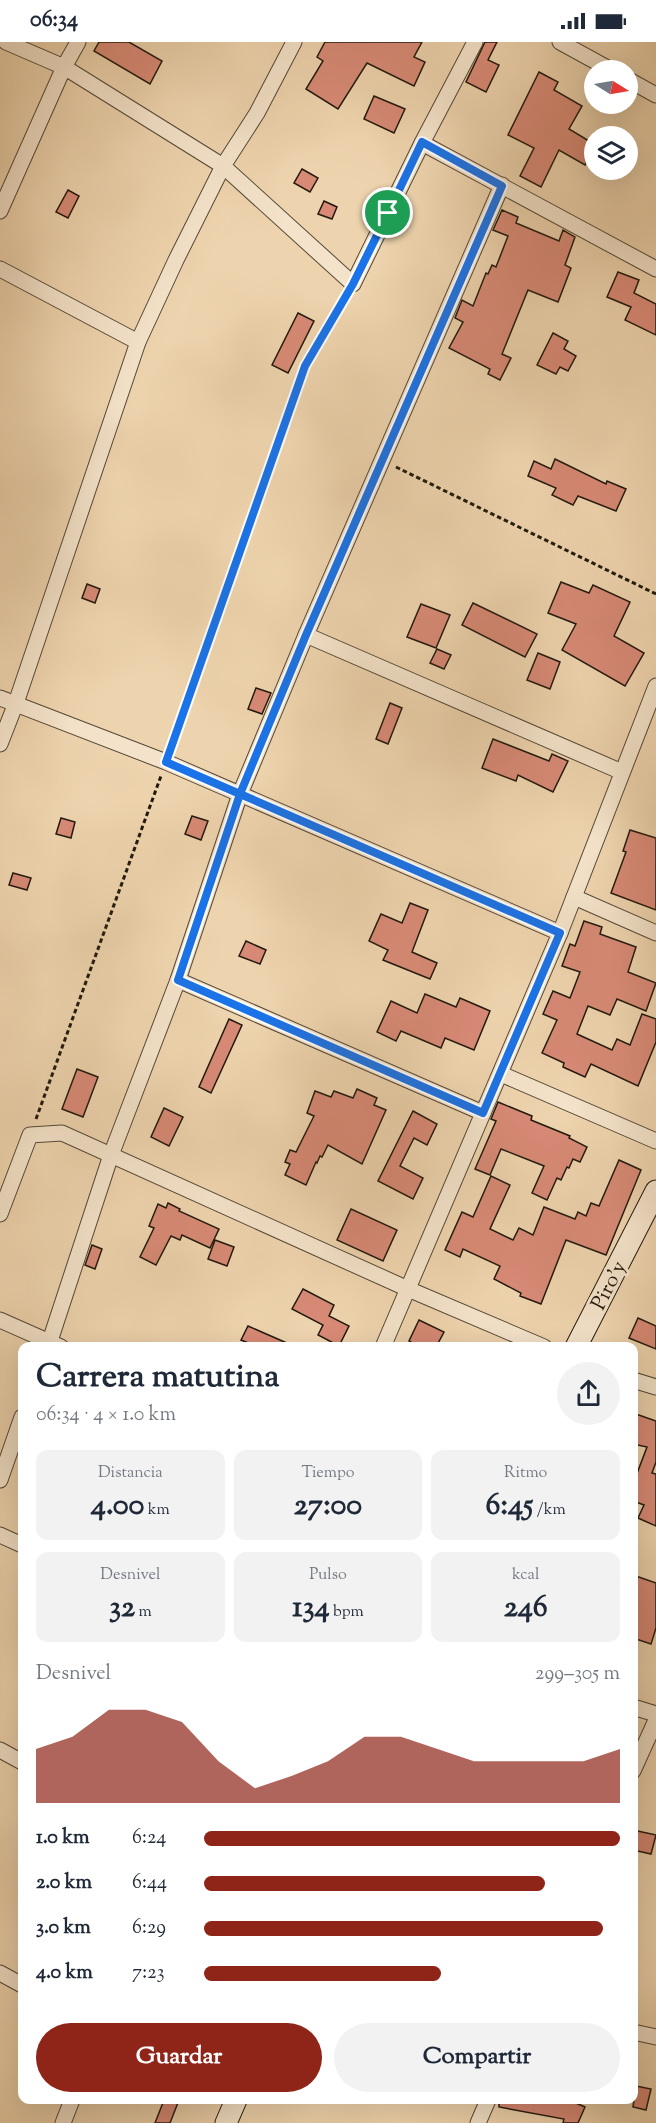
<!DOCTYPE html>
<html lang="es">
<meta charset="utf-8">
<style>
:root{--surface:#fff;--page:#f2f2f3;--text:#1f2937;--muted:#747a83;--accent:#8f2418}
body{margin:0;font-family:"Sorts Mill Goudy",serif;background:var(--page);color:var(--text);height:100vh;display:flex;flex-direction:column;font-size:22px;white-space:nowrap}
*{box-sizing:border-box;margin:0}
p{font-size:20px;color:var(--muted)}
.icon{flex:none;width:33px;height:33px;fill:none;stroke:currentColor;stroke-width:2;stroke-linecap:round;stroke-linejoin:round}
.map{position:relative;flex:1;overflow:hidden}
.sheet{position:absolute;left:18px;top:1300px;width:620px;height:762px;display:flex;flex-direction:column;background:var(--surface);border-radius:12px;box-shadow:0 6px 24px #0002}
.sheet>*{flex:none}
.needle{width:39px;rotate:101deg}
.fabs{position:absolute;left:584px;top:18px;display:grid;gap:12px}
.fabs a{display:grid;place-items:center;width:54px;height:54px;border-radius:50%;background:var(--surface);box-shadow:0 6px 24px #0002;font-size:30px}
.pin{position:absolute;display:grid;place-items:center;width:51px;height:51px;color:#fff;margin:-26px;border:3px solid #fff;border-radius:50%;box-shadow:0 2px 6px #0007}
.round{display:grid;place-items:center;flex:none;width:63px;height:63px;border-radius:32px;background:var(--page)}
.summary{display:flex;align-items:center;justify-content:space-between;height:102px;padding:0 18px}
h1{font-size:33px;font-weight:700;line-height:45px}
.stats{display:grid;grid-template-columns:repeat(3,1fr);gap:9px;height:102px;padding:6px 18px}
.stats div{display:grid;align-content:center;border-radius:12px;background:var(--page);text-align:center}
.stats b{font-size:30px;font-weight:700}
.stats small{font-size:16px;font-weight:400}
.stats p{font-size:16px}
.chart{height:168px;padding:12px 18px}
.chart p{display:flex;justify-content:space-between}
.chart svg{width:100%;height:108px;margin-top:6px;fill:var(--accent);opacity:.7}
.primary-button{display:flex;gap:12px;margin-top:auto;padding:12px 18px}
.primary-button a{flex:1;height:69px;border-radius:36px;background:var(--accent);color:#fff;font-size:24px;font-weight:700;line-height:69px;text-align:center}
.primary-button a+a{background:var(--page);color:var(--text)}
ul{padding:0 18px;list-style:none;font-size:20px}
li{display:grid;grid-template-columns:96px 72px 1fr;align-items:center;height:45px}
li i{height:15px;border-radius:8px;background:var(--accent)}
.status{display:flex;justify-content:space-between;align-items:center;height:42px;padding:0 30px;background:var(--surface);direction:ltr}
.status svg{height:16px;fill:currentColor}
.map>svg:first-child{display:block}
</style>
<div class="status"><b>06:34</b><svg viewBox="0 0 49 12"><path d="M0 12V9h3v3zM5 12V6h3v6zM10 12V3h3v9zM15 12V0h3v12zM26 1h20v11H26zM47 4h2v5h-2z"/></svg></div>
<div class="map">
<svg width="656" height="2081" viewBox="0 0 656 2081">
<rect width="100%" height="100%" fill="#eed4ae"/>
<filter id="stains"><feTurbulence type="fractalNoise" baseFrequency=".00333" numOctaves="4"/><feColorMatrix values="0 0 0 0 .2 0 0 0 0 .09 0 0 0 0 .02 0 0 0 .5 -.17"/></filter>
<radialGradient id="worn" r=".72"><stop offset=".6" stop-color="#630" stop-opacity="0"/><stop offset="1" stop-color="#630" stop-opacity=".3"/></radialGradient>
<g fill="#d88a76" stroke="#21190e" stroke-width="1.5">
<path d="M99 0H129L162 19 150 42 94 9Z"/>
<path d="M325 0H422L414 15 425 20 414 44 367 21 338 67 306 47 323 19 317 15Z"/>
<path d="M485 0H497L488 18 499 23 486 50 466 40Z"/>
<path d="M539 30 558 40 554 48 582 64 569 87 594 102V118L589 116 585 123 559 108 541 145 520 134 534 106 508 93Z"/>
<path d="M374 54 405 67 394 91 364 77Z"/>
<path d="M302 127 318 136 310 150 294 141Z"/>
<path d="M68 148 79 154 68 176 56 170Z"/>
<path d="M324 159 337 165 332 177 318 172Z"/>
<path d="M502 168 518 175 516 181 559 199 563 188 575 195 565 223 571 226 558 260 528 248 502 312 511 316 500 338 488 332 490 327 449 306 463 280 455 276 462 258 473 264 486 231 488 232 492 223 496 225 508 194 493 188Z"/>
<path d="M618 230 639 238 634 251 656 262V293L625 278 631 265 607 255Z"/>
<path d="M298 271 314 279 288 331 272 323Z"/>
<path d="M553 291 568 299 564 307 576 314 568 329 560 325 556 332 537 323Z"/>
<path d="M555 417 606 442 607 439 626 447 616 469 578 454 573 463 552 453 556 446 528 434 534 419 551 427Z"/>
<path d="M561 540 589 551 593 543 630 560 614 594 644 611 625 644 562 608 576 582 548 571Z"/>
<path d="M87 542 100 547 95 561 82 556Z"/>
<path d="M473 561 537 592 525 615 462 583Z"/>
<path d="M421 562 450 573 436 606 407 595Z"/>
<path d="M437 607 451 613 444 627 430 621Z"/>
<path d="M538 611 560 620 550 647 527 638Z"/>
<path d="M256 646 271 651 262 672 248 667Z"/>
<path d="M390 661 402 666 388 702 376 697Z"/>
<path d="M493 697 549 719 552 712 568 719 553 750 518 733 516 739 482 726Z"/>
<path d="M192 774 208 779 201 798 185 792Z"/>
<path d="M61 776 75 780 71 796 56 792Z"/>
<path d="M630 788 656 796V868L611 851 626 810 623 809Z"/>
<path d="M13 831 31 836 27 848 9 843Z"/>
<path d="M410 861 428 868 412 910 437 921 430 937 383 918 388 908 369 899 381 872 402 881Z"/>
<path d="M584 879 602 885 600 892 636 905 628 930 656 941 646 969 617 957 610 973 588 964 577 992 612 1008 617 997 630 1003 642 972 656 977V1000L638 1044 591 1022 585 1035 563 1025 564 1021 542 1011 557 978 543 972 553 949 570 956 580 930 562 924 570 902 575 904Z"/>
<path d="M246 899 266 908 260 922 239 914Z"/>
<path d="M425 952 456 965 460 956 490 969 474 1008 445 996 441 1006 401 989 396 999 377 990 391 959 417 971Z"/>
<path d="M229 977 242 983 211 1051 199 1045Z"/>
<path d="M77 1027 98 1035 83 1075 62 1067Z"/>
<path d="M357 1047 377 1056 374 1063 386 1068 362 1122 328 1103 322 1115 320 1114 317 1121 316 1120 306 1143 285 1133 290 1122 285 1120 290 1108 296 1110 314 1074 307 1071 315 1049 331 1055 334 1049 353 1056Z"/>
<path d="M498 1060 532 1074 531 1078 570 1094 569 1096 587 1105 580 1120 573 1117 569 1126 567 1125 561 1138 557 1136 547 1158 532 1151 544 1124 501 1107 490 1133 475 1127 496 1079 491 1077Z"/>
<path d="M164 1066 183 1075 169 1104 151 1095Z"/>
<path d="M413 1069 437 1082 427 1103 414 1096 400 1124 423 1136 413 1157 378 1139Z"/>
<path d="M619 1118 641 1128 606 1213 566 1198 541 1262 520 1254 521 1251 494 1237 500 1224 463 1207 460 1215 445 1208 462 1170 473 1175 491 1134 510 1143 490 1187 513 1198 519 1186 533 1193 544 1165 575 1177 578 1170 586 1174 591 1161 599 1164Z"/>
<path d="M168 1161 180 1167 179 1169 219 1187 210 1206 182 1193 180 1198 171 1194 156 1223 140 1215 154 1186 149 1184 158 1162 166 1166Z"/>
<path d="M351 1167 397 1188 383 1219 337 1198Z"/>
<path d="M215 1198 234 1205 227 1224 208 1217Z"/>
<path d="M92 1203 102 1207 95 1227 85 1223Z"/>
<path d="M303 1247 334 1263 329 1274 349 1284 339 1304 318 1293 323 1283 292 1267Z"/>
<path d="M638 1276 656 1284V1307L629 1296Z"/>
<path d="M419 1278 444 1290 436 1305H409L411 1300 409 1299Z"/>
<path d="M248 1284 296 1305H258L241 1298Z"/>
<path d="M633 1371 656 1379V1420L652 1431 656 1432V1484L638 1476 644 1463 633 1459V1442L647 1405 633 1402Z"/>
<path d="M633 1533 656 1541V1586L651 1602 633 1596Z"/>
<path d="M633 1788 656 1793 651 1812 633 1808Z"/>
<path d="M636 2044 651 2047 646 2068 633 2065Z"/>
<path d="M164 2058H179L170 2081H155Z"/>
<path d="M499 2058H569L585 2065 578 2081H563L564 2077 499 2065Z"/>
</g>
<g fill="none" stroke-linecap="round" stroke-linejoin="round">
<defs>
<g id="street">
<path d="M6 0 64 25 223 124 353 242 422 101 475 0"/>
<path d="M560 0 611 28"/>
<path d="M627 37 656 53"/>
<path d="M422 101 656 227"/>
<path d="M0 169 64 25 78 0"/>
<path d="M0 227 138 300"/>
<path d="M306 593 622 730"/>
<path d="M0 656 166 720 560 891"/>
<path d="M0 702 16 661 138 300 176 218 223 124 257 71 294 0"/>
<path d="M574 855 656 891"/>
<path d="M178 938 483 1071"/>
<path d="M501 1032 656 1099"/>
<path d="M0 1172 30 1093 62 1091 408 1247 544 1305"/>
<path d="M0 1278 61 1305"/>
<path d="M48 1305 111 1113 178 938 240 752 306 593 502 143"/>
<path d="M383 1305 560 891 656 644"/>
<path d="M633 1338 656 1345"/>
<path d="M0 1438 22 1375"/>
<path d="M0 1493 22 1503"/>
<path d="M633 1665 656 1672"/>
<path d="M0 1708 22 1720"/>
<path d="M633 1729 656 1678"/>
<path d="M0 1931 22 1943"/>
<path d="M633 1990 656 1995"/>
<path d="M63 2081 72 2058"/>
<path d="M478 2081 488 2058"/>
</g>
<g id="secondary">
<path d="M576 1305 656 1149"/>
<path d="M226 2081 236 2058"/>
</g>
</defs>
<use href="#street" stroke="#544836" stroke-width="17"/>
<use href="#secondary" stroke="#21190e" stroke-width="23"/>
<g stroke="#21190e" stroke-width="3" stroke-dasharray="4.5 3" stroke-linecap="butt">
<path d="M396 425 656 552"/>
<path d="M172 705 305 324 346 254"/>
<path d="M36 1077 161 734"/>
</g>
<use href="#street" stroke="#f4e3ca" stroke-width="15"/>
<use href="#secondary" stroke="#f4e3ca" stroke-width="21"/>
</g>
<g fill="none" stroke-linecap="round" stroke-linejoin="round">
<defs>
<path id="route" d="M388 171 353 242 305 324 166 720 240 752 178 938 483 1071 560 891 240 752 306 593 502 144 422 100 388 171"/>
</defs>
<use href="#route" stroke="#fff" stroke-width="12"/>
<use href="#route" stroke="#1a73e8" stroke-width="8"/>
</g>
<g text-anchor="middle" stroke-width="6" stroke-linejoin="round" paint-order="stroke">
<g font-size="21" fill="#21190e" stroke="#f4e3ca">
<text transform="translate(608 1243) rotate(-63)" y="7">Piro'y</text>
</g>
</g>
<rect width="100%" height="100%" filter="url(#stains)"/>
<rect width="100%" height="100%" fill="url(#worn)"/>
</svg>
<div class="fabs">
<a><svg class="needle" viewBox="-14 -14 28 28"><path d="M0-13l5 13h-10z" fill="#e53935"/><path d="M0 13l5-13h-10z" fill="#747a83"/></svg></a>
<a><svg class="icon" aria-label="layers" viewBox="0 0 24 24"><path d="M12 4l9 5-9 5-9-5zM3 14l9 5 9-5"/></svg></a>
</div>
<div class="pin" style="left:388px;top:171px;background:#1e9e55"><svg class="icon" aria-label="arrive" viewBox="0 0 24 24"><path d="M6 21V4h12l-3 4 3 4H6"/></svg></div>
<section class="sheet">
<div class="summary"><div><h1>Carrera matutina</h1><p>06:34 · 4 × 1.0 km</p></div><a class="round"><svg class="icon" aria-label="share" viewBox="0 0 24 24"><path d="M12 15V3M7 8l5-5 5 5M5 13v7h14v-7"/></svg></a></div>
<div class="stats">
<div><p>Distancia</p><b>4.00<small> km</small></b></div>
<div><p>Tiempo</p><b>27:00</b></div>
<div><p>Ritmo</p><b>6:45<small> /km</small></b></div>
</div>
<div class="stats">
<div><p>Desnivel</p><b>32<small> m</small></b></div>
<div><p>Pulso</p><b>134<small> bpm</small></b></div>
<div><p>kcal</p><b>246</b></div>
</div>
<div class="chart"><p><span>Desnivel</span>299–305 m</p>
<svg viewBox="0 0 160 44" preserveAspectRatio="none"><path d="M0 44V22L10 17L20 6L30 6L40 11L50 27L60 38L70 33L80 27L90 17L100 17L110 22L120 27L130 27L140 27L150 27L160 22V44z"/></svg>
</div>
<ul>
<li><b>1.0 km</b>6:24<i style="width:100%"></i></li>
<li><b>2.0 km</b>6:44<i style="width:82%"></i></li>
<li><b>3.0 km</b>6:29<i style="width:96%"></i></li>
<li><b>4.0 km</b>7:23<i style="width:57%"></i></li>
</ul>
<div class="primary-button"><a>Guardar</a><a>Compartir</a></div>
</section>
</div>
